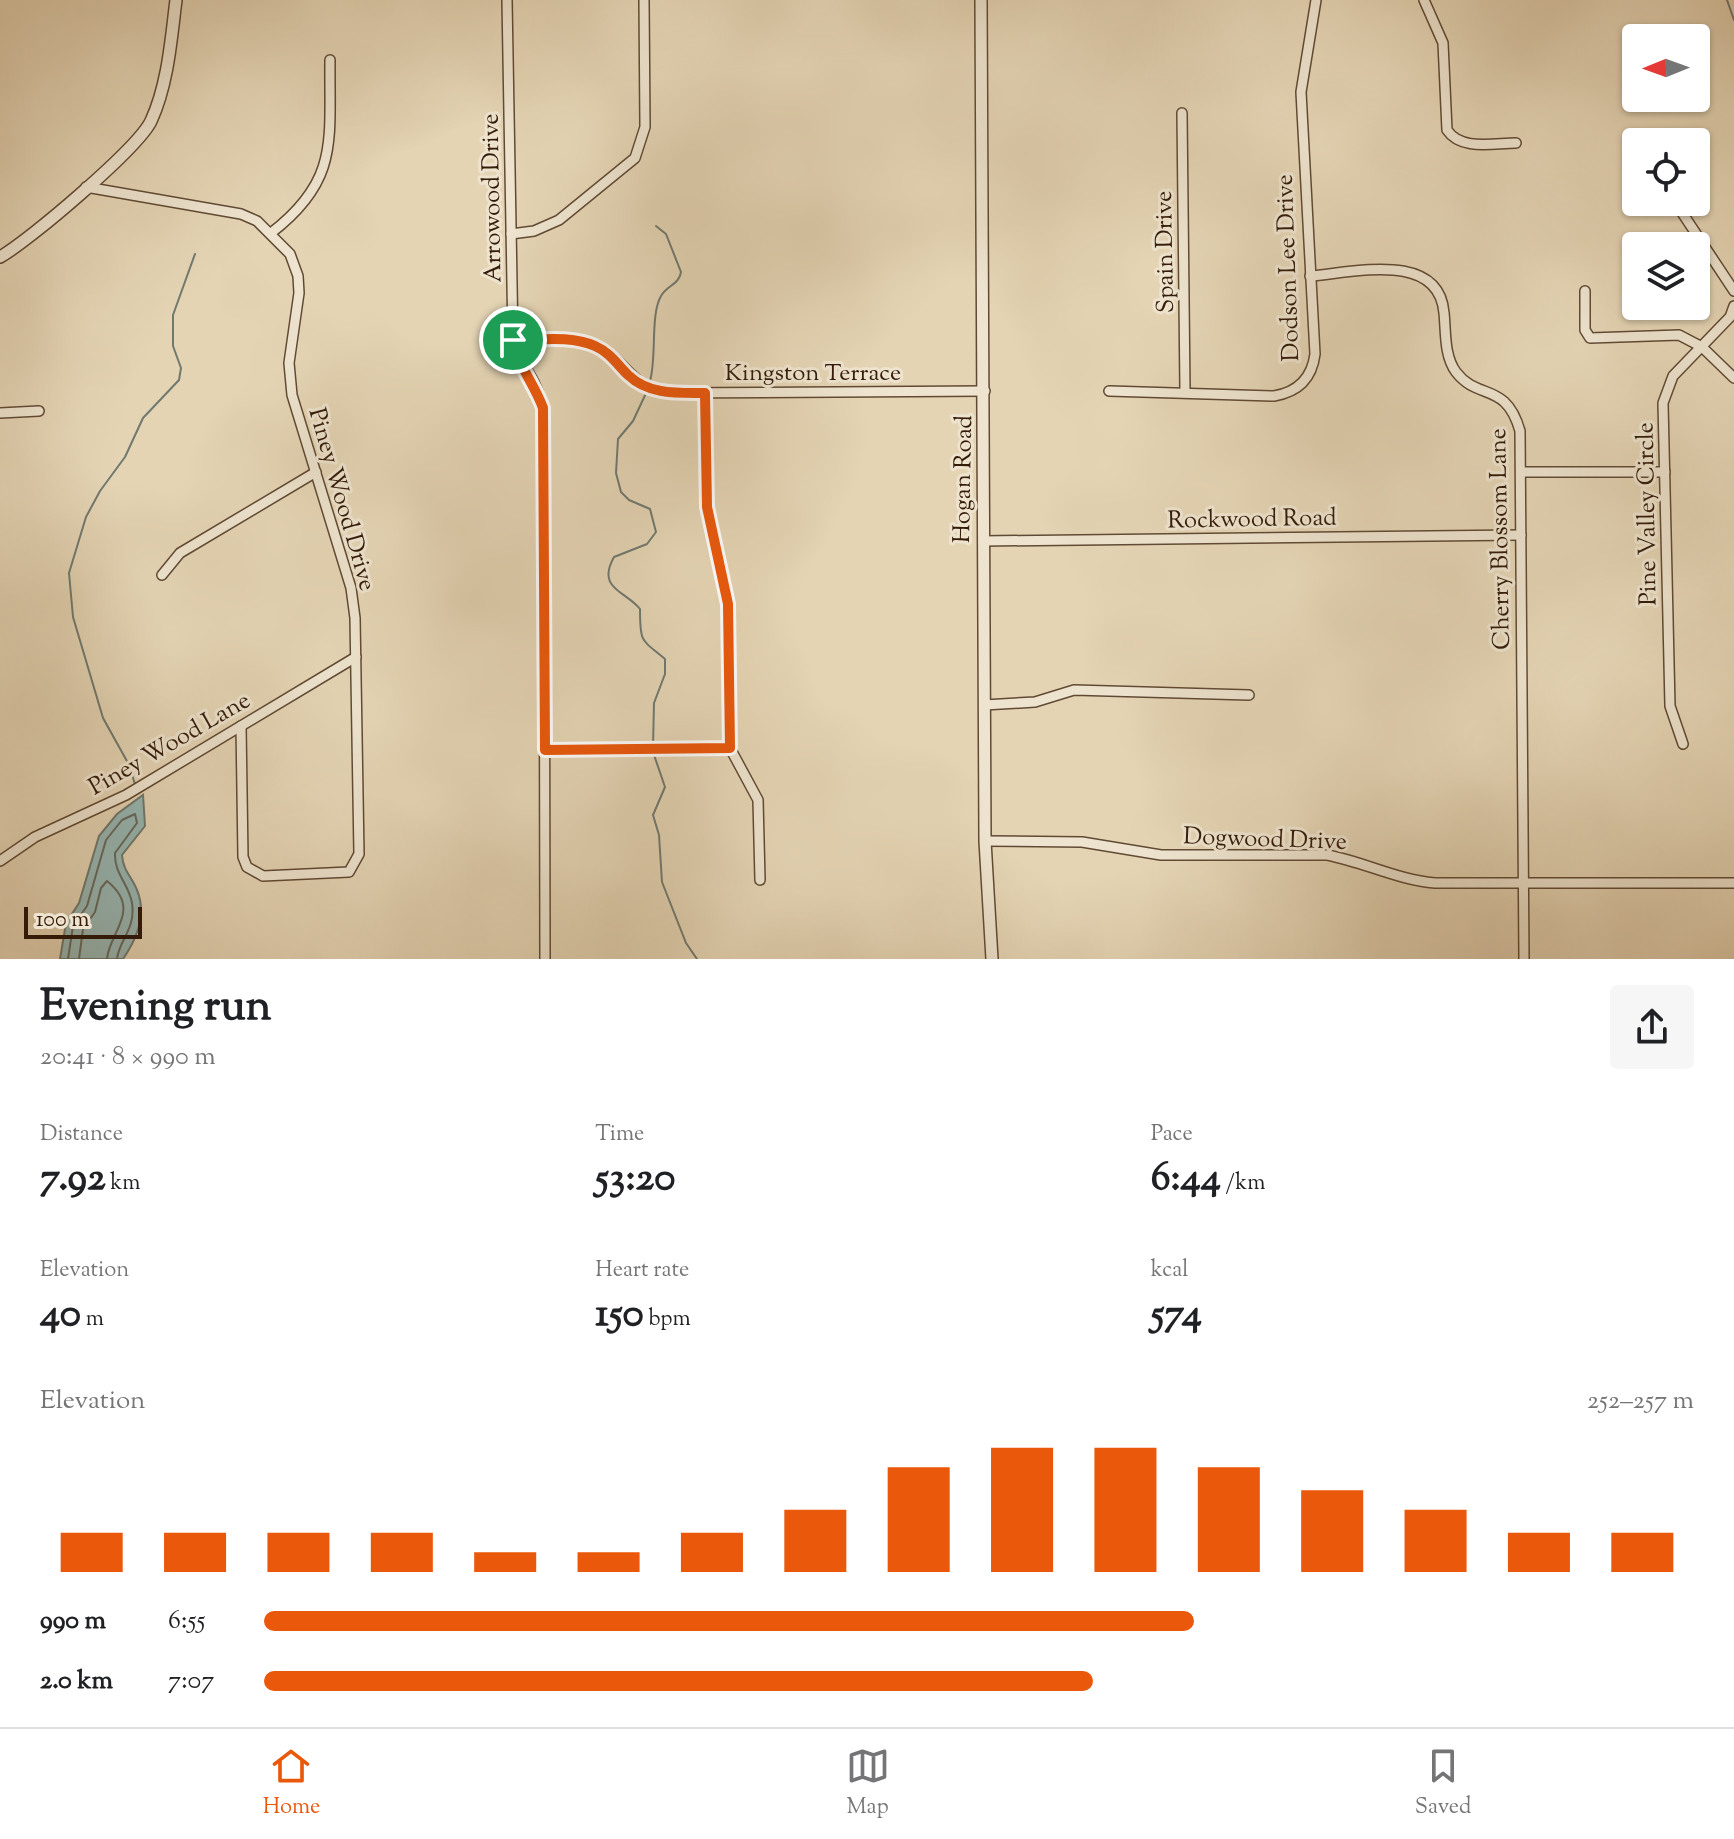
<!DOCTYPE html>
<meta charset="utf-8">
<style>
:root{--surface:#fff;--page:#f6f6f6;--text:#202124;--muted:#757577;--line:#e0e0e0;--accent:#ea580c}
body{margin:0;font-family:"Sorts Mill Goudy",serif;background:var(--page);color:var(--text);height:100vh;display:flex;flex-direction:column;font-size:30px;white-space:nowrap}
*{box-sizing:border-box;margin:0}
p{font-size:26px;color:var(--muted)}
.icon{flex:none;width:44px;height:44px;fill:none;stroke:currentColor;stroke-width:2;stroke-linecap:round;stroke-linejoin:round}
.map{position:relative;height:959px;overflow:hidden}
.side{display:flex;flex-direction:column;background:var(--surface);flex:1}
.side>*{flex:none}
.needle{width:52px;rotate:269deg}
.controls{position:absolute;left:1622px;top:24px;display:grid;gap:16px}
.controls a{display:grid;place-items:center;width:88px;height:88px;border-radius:8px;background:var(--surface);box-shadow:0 2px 6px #0004;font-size:40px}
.scale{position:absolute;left:24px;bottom:20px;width:118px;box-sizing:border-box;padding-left:8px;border:4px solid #351c09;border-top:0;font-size:22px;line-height:28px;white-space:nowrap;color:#351c09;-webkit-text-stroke:6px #ede3ce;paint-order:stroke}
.pin{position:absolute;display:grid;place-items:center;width:68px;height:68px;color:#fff;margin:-34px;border:4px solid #fff;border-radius:50%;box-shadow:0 2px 8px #0007}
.round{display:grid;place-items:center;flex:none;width:84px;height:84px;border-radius:8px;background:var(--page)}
.overview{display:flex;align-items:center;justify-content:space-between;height:136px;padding:0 40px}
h1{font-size:44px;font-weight:700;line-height:60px}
.stats{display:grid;grid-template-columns:repeat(3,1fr);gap:12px;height:136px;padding:8px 40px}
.stats div{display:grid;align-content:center}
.stats b{font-size:40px;font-weight:700}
.stats small{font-size:22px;font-weight:400}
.stats p{font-size:22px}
.chart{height:224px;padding:16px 40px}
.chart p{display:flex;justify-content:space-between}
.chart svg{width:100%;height:144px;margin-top:8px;stroke:var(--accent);stroke-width:6}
ul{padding:0 40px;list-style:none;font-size:26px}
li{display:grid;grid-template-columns:128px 96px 1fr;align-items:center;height:60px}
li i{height:20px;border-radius:10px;background:var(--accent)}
.dock{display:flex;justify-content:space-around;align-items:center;height:112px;border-top:2px solid var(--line);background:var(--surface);font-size:22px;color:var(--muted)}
.dock a{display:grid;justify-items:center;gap:4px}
.dock .active{color:var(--accent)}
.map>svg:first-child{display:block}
</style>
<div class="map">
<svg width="1734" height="959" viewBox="0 0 1734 959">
<rect width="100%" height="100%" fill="#e4d4b4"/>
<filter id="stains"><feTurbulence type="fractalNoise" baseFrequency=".0025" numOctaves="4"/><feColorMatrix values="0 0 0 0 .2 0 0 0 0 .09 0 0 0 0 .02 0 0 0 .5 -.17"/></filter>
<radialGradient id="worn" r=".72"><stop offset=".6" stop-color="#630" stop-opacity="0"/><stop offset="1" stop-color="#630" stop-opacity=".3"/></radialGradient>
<path fill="#97b7b4" stroke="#707970" stroke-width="2" d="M143 795 145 826 122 855C123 871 132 877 137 890 147 914 136 940 123 959H60L66 923 79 903 99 836 117 814Z"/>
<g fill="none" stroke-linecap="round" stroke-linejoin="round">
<g stroke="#666a5e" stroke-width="2">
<path d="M68 959 73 926 87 906 106 840 122 820 135 814 137 823 115 853C114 874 129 884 132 903 136 929 119 940 117 959"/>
<path d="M79 959 83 929 95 912 101 888 107 881C143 910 109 932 107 959"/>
</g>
<g stroke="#707970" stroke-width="2">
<path d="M1727 0 1734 20"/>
<path d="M650 381C657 357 650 315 661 296 667 285 679 285 681 272L666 234 656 226"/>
<path d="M647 391 633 421 618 439 616 473 621 492 629 500 650 509 656 532 647 544 614 557C596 589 626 591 640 609 640 643 641 639 665 659V674L654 703 653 746"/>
<path d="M653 752 665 787 653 815 659 835 662 882 686 943 697 959"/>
<path d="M135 784 128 763 103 718 73 617 69 573 86 517 100 491 125 457 143 418 179 380 181 368 173 346V315L195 254"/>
</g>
<defs>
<g id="minor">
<path d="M507 0 513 340C516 359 529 369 536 387 542 401 543 416 544 432L545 959"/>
<path d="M1424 0 1443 43 1447 130C1461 151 1493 143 1516 143"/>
<path d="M1182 113 1185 391"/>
<path d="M1654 139V142"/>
<path d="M86 187 241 214 257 221 290 254 298 276 299 293 289 363 292 395 351 588 355 618 359 854 349 872 263 876 247 867 243 857 241 726"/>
<path d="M1675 202 1734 291"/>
<path d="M271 233C340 180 329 140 330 60"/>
<path d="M511 234 534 231 559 220 635 158 645 127 644 0"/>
<path d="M1310 276C1352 273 1439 250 1444 313 1446 332 1444 356 1456 372 1478 401 1506 381 1520 431L1524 959"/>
<path d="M1585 291V330L1590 338 1679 335 1702 347 1734 378"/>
<path d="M513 340C540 340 576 335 600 348 628 363 628 383 666 393L985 391"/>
<path d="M1109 391 1274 396C1298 392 1312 378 1315 354L1301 92 1316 0"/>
<path d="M705 393 707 507 728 604 730 748 758 800 760 880"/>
<path d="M0 413 39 411"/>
<path d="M1521 472H1665"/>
<path d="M983 541 1521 535"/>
<path d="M162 575 180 553 316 472"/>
<path d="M984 705 1035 702 1074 690 1249 695"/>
<path d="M1683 744 1670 706 1663 403 1673 376 1730 317 1734 306"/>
<path d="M545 750 730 748"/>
<path d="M985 841 1082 842 1161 855H1327C1364 862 1398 880 1435 883H1734"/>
<path d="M0 861 35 837 126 795 356 657"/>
</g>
<g id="tertiary">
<path d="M981 0 985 841 992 959"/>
<path d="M0 257C29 241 138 148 151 121 168 84 171 40 176 0"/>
</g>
</defs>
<use href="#minor" stroke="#614a34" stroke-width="12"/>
<use href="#tertiary" stroke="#614a34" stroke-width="14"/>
<use href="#minor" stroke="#ede3ce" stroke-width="9"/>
<use href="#tertiary" stroke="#ede3ce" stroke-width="11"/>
</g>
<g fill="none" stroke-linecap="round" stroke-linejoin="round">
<defs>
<path id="route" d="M513 340C539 340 571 335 595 346 609 352 617 364 628 375 649 395 677 393 705 393L707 507 728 604 730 748 545 750 543 408C535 385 517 364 513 340Z"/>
</defs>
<use href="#route" stroke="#fff" stroke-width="16"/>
<use href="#route" stroke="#ea580c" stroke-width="10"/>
</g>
<g text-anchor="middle" stroke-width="6" stroke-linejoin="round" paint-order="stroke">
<g font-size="24" fill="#351c09" stroke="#ede3ce">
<text transform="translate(491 198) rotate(-91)" y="8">Arrowood Drive</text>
<text transform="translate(1164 252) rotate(-91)" y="8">Spain Drive</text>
<text transform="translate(1287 268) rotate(-92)" y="8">Dodson Lee Drive</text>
<text x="813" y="380">Kingston Terrace</text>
<text transform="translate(962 479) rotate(-89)" y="8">Hogan Road</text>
<text transform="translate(343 499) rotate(74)" y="8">Piney Wood Drive</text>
<text transform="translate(1646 514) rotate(-91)" y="8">Pine Valley Circle</text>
<text transform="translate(1252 518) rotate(-1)" y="8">Rockwood Road</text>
<text transform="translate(1499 539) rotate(-91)" y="8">Cherry Blossom Lane</text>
<text transform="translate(169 743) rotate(-30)" y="8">Piney Wood Lane</text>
<text transform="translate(1265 838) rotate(2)" y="8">Dogwood Drive</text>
</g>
</g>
<rect width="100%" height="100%" filter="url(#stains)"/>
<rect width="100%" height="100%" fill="url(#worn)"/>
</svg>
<div class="controls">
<a><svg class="needle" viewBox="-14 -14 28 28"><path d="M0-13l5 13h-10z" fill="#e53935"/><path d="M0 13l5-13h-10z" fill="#757577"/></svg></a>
<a><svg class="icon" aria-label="locate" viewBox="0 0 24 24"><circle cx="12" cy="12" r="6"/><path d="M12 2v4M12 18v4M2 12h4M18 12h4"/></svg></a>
<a><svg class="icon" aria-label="layers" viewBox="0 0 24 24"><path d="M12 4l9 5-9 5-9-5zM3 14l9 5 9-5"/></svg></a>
</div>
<div class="scale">100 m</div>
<div class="pin" style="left:513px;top:340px;background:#1e9e55"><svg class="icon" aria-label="arrive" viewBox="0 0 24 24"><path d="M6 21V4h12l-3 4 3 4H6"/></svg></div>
</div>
<section class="side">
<div class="overview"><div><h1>Evening run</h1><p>20:41 · 8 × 990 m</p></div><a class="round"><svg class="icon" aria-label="share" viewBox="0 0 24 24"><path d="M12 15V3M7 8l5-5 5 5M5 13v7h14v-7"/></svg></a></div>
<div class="stats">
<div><p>Distance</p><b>7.92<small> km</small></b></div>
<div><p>Time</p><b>53:20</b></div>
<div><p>Pace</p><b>6:44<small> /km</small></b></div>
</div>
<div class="stats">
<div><p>Elevation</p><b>40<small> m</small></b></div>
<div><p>Heart rate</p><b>150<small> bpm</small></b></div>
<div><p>kcal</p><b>574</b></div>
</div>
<div class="chart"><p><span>Elevation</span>252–257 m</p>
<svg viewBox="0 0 160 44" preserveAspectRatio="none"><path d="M5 44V32M15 44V32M25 44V32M35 44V32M45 44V38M55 44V38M65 44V32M75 44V25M85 44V12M95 44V6M105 44V6M115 44V12M125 44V19M135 44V25M145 44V32M155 44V32"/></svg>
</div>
<ul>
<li><b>990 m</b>6:55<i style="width:65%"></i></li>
<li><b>2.0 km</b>7:07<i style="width:58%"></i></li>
</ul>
</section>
<nav class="dock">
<a class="active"><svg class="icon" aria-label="home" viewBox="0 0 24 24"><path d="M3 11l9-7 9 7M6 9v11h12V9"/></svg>Home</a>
<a><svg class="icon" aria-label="map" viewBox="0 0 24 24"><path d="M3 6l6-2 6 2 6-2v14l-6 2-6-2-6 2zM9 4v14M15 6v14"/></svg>Map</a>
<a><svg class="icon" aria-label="saved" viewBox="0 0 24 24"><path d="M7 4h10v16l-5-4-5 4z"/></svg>Saved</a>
</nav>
